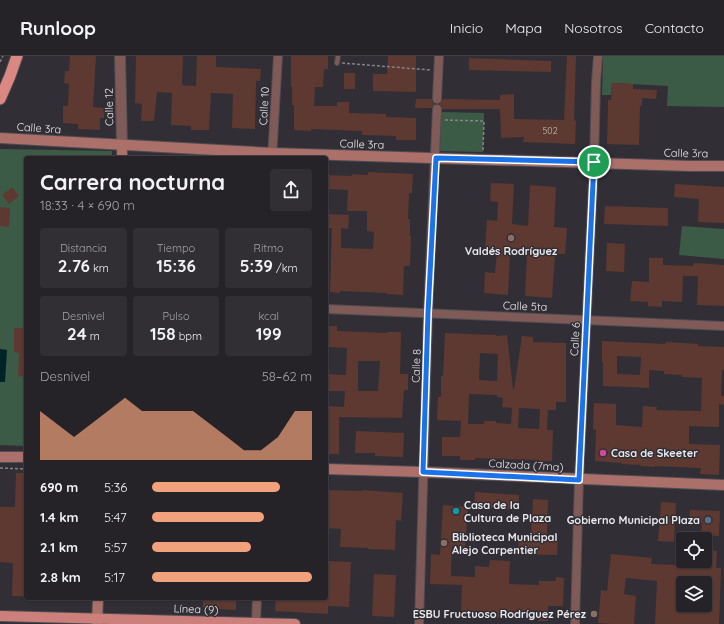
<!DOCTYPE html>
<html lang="es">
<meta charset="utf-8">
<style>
:root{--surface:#252328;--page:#312f34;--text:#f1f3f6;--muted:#a3a4a8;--line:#424045;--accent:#f1a17c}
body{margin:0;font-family:Quicksand,sans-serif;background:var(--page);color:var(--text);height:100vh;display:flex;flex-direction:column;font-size:15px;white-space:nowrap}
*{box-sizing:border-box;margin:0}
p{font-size:13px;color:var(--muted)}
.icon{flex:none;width:22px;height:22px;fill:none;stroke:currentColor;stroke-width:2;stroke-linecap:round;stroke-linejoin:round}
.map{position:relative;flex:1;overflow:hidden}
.sheet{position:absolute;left:24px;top:100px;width:304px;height:444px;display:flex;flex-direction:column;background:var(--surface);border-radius:4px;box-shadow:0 1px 3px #0004,0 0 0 1px var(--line)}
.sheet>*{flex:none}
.fabs{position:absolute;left:676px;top:476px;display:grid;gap:8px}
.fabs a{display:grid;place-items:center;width:36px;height:36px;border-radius:4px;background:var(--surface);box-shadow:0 1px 3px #0004,0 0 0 1px var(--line);font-size:20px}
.pin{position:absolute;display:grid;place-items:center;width:34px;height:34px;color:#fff;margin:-17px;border:2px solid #fff;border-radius:50%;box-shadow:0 1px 4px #0007}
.round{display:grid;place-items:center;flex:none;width:42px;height:42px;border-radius:4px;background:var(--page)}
.overview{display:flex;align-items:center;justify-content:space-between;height:68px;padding:0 16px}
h1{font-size:22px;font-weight:700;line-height:30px}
.figures{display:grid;grid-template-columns:repeat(3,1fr);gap:6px;height:68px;padding:4px 16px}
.figures div{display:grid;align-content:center;border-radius:4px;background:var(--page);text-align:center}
.figures b{font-size:17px;font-weight:700}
.figures small{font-size:11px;font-weight:400}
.figures p{font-size:11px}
.chart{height:112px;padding:8px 16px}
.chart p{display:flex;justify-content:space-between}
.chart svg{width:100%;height:72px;margin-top:4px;fill:var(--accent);opacity:.7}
ul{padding:0 16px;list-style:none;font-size:13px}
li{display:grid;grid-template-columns:64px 48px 1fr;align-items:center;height:30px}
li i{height:10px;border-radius:5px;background:var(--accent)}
header{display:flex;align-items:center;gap:24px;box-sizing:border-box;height:56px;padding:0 20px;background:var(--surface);border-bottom:1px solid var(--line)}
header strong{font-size:19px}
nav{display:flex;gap:22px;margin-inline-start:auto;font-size:14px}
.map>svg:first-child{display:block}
</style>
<header>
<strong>Runloop</strong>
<nav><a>Inicio</a><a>Mapa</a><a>Nosotros</a><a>Contacto</a></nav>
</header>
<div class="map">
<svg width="724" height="568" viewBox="0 0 724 568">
<rect width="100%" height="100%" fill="#312f35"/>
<g fill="#3c5b46">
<path d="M603 0H724V51L667 50 668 30 612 27 611 39H602Z"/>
<path d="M441 56 484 57 483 96 440 95Z"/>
<path d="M0 93 112 95V102H26V390L0 389Z"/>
<path d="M682 170 724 173V203L679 199Z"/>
</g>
<path fill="#002327" d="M0 293 7 294 5 326H0Z"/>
<g fill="#5d3931" fill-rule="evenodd">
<path d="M70 0H96L93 51 104 52V62H100V74L78 73V68L63 67V50H68L69 28 64 27 65 15H69Z"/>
<path d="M136 0H183L182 29 196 30 197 0H216V11L261 13 260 25H256L255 73 232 72 233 38 211 37 209 74H191V70L171 69 172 37 157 36 154 65H141L142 48 135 47Z"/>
<path d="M291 0H328V13H324L323 31H315L314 50H337V46H349V57L386 58V61L416 62V84H396V80L362 79V75L311 73V75L294 74V49H292V30H291Z"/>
<path d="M388 0H416V36L373 35V18H387Z"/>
<path d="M567 0H576L574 64 576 65 575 88 523 86 524 81 501 82 500 53H442V50L439 48 441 46 443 43 500 44V39L514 38V63L564 64Z"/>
<path d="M469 2 551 5V16L469 14Z"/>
<rect x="344" y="17" width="11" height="16"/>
<path d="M612 27 633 28V33L657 34 656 43 642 42V50H640L639 89 607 88 608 51V44H611Z"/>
<path d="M416 43H432V46L435 48 433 50 432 52H415Z"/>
<path d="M368 116 413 118 412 137H409L408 163H410V180H411L410 210H404L403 239 386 238 387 237 340 235V237L330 236 332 172H326V158L349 159 348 173 341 172V192L373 193 374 176 367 175V155H347L348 134 326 133V119L352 120V118L368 119Z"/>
<path d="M491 127 514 128 512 168 528 170 530 129 556 131 554 171 567 172 565 198H555L552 242 525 240 527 199 510 198 508 239 484 237 485 216 495 217 497 196 485 195 487 164 497 165 498 146 490 145Z"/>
<path d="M675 128 724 131V167L698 166 699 143 674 141Z"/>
<path d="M12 131 19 140 9 148 2 139Z"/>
<path d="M605 150 668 152V170L604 168Z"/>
<path d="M0 151 10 152 9 171 0 170Z"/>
<path d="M607 187 625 188 624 216 606 215Z"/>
<path d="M649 202H663V209L693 210 694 207 724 209V250L697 249 698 220H683L682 246 662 245V251L648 250V246L630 245 632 225 649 226Z"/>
<path d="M326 270H337V275L387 277V276H401L400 318H408V334H404L402 362 339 361V398H326V350L344 351 345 335H326V318L346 319 347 292 326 291ZM358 305H380L378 335H358Z"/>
<path d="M14 272H26V321L18 320 19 297 14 296Z"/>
<path d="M445 277 496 279V280L507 279 513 333H514L522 280 533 281V286L566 287V346H556V354H548L547 374H553L552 405H539V404L475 402V404H460V400H442V381H460L461 365 437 364 438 341H441V320H443ZM480 297 498 298 497 325 479 324ZM469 338 497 339V341L503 342 502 351 512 352 511 368 496 367V365H484V368H468ZM519 352 540 353 539 373 518 372Z"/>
<path d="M602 285 665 288 666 286 683 287 698 288V290L724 291V314H722L721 340H724V349L719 348V371L689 370V388L720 389 719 419 700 418 701 412 654 410V411L640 410 641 409 622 408V407L595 405 596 374 593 373 594 347 616 348V369L642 371 643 350 657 351 656 354 701 355 702 322 682 321V319L664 318V315L649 314V332L603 330V306H602ZM617 300 641 301 640 319 617 318Z"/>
<path d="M356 375 404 377 403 401 375 400V397H355Z"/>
<path d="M16 417H26V540H12L13 507 0 506V451H15Z"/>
<path d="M326 434 363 435V434L403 437 401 465 396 464 395 494 368 493V492L340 491 341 473 326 472Z"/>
<path d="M475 436 519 439 518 454 474 451Z"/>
<path d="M533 443 548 444 547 479 558 480 557 499 518 498 519 479H531Z"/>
<path d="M661 446 676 447 674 486 658 485Z"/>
<path d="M443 449 468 451 465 491 452 490 451 515V520L475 521V510L489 511 490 504 510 505 509 528 539 529V525H556V521L564 522 563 550H548V565H538V558L508 557V562L461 560 462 529 430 528 431 498 440 499Z"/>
<path d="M690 454 720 455 719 480 701 479 702 467 689 466Z"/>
<path d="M705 494 717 495 716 512H721L719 568H655L657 525 626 522 624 538 636 540 634 568H611L598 567 601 534 607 535 611 498 652 502 651 508 677 509V508L686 509V505H705ZM683 527H705V549H683Z"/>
<path d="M326 505 351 506 349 551 328 550V558L275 555 276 542H326Z"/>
<path d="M374 518 396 519 394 561 372 560Z"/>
<path d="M203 542H236V554L203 552Z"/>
</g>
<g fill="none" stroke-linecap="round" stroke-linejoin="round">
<defs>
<path id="service" d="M337 7 338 0"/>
<g id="minor">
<path d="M437 43 439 0"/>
<path d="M272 102 278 0"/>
<path d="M326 253 724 270"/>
<path d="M256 566 257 542"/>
<path d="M419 568 428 257 437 53"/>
<path d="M575 568 579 423 594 106 596 26 598 0"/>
</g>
<path id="tertiary" d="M120 0 122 89"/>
<g id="secondary">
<path d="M0 82 272 97 690 110H724"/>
<path d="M122 102V89"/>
<path d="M0 401H26"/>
<path d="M326 413 423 416 724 429"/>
<path d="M97 568 98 542"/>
</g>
<path id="primary" d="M0 560 295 568"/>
<path id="trunk" d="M0 43 10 20 17 0"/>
</defs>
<use href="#service" stroke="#4f4d52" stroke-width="6"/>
<use href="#minor" stroke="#4f4d52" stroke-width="10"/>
<use href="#tertiary" stroke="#4f4d52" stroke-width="12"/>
<use href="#secondary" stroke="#4f4d52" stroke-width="12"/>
<use href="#primary" stroke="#4f4d52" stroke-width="12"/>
<use href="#trunk" stroke="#4f4d52" stroke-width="13"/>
<g stroke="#858388" stroke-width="1.5" stroke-dasharray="3 2" stroke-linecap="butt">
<path d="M0 6 3 0"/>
<path d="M342 7 430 14"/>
<path d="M445 64 484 65 483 94"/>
<path d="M0 412 26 413"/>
</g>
<use href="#service" stroke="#805a56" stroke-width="4"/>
<use href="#minor" stroke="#805a56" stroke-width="8"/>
<use href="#tertiary" stroke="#805a56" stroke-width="10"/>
<use href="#secondary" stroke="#ac706b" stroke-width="10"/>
<use href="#primary" stroke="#cd807b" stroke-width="10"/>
<use href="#trunk" stroke="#dc8882" stroke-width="11"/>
</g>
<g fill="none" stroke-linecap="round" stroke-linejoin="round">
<defs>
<path id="route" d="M436 102 594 106 579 424 423 416 428 257Z"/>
</defs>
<use href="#route" stroke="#fff" stroke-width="8"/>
<use href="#route" stroke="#1a73e8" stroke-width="5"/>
</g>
<g fill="#8d6e63" stroke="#312f35" stroke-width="1.5">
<circle cx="511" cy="182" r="4"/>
<circle cx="444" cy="487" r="4"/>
<circle cx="594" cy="558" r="4"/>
</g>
<circle fill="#d1479c" stroke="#312f35" stroke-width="1.5" cx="603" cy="397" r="4"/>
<circle fill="#0f9aa8" stroke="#312f35" stroke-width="1.5" cx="456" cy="455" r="4"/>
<circle fill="#5c6f8a" stroke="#312f35" stroke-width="1.5" cx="708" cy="464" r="4"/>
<g text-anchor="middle" stroke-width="3" stroke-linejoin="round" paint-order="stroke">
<g font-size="9" fill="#c7bdbe">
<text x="550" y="78">502</text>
</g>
<g font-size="11" fill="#eae9ed" stroke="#312f35">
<text transform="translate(264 50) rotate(-87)" y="4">Calle 10</text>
<text transform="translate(109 51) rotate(-91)" y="4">Calle 12</text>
<text transform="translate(39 72) rotate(4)" y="4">Calle 3ra</text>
<text transform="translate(362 88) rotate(2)" y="4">Calle 3ra</text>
<text transform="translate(686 97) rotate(1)" y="4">Calle 3ra</text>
<text transform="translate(525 250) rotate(2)" y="4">Calle 5ta</text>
<text transform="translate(575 283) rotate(-87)" y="4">Calle 6</text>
<text transform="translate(416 310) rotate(-88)" y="4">Calle 8</text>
<text transform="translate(526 409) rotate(3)" y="4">Calzada (7ma)</text>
<text transform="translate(196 553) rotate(2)" y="4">Línea (9)</text>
</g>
<g font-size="11" font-weight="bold" fill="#eae9ed" stroke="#312f35" text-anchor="start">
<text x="511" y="199" text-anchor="middle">Valdés Rodríguez</text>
<text x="611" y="401">Casa de Skeeter</text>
<text x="464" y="453">Casa de la<tspan x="464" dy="13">Cultura de Plaza</tspan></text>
<text x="700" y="468" text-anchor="end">Gobierno Municipal Plaza</text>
<text x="452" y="485">Biblioteca Municipal<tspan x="452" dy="13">Alejo Carpentier</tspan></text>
<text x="586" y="562" text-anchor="end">ESBU Fructuoso Rodríguez Pérez</text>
</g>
</g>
</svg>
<div class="fabs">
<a><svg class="icon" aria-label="locate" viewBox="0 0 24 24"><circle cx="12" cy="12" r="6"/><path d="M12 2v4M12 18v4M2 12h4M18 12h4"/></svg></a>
<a><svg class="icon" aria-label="layers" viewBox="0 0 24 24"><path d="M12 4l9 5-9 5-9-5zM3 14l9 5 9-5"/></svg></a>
</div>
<div class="pin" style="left:594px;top:106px;background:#1e9e55"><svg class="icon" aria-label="arrive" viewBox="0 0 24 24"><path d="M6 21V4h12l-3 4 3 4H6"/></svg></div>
<section class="sheet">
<div class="overview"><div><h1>Carrera nocturna</h1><p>18:33 · 4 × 690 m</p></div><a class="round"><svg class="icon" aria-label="share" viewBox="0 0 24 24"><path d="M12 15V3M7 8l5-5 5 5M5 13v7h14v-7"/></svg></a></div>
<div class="figures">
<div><p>Distancia</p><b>2.76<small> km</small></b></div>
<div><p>Tiempo</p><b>15:36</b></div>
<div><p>Ritmo</p><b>5:39<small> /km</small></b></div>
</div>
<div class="figures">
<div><p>Desnivel</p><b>24<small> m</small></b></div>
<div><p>Pulso</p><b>158<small> bpm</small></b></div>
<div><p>kcal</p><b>199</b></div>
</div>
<div class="chart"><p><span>Desnivel</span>58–62 m</p>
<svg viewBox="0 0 160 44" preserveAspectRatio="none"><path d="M0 44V14L10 22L20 30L30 22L40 14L50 6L60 14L70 14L80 14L90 14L100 22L110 30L120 38L130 38L140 30L150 14L160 14V44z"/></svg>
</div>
<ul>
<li><b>690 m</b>5:36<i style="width:80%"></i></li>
<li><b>1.4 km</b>5:47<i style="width:70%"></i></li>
<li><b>2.1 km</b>5:57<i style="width:62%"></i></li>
<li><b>2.8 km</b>5:17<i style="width:100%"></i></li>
</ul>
</section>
</div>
